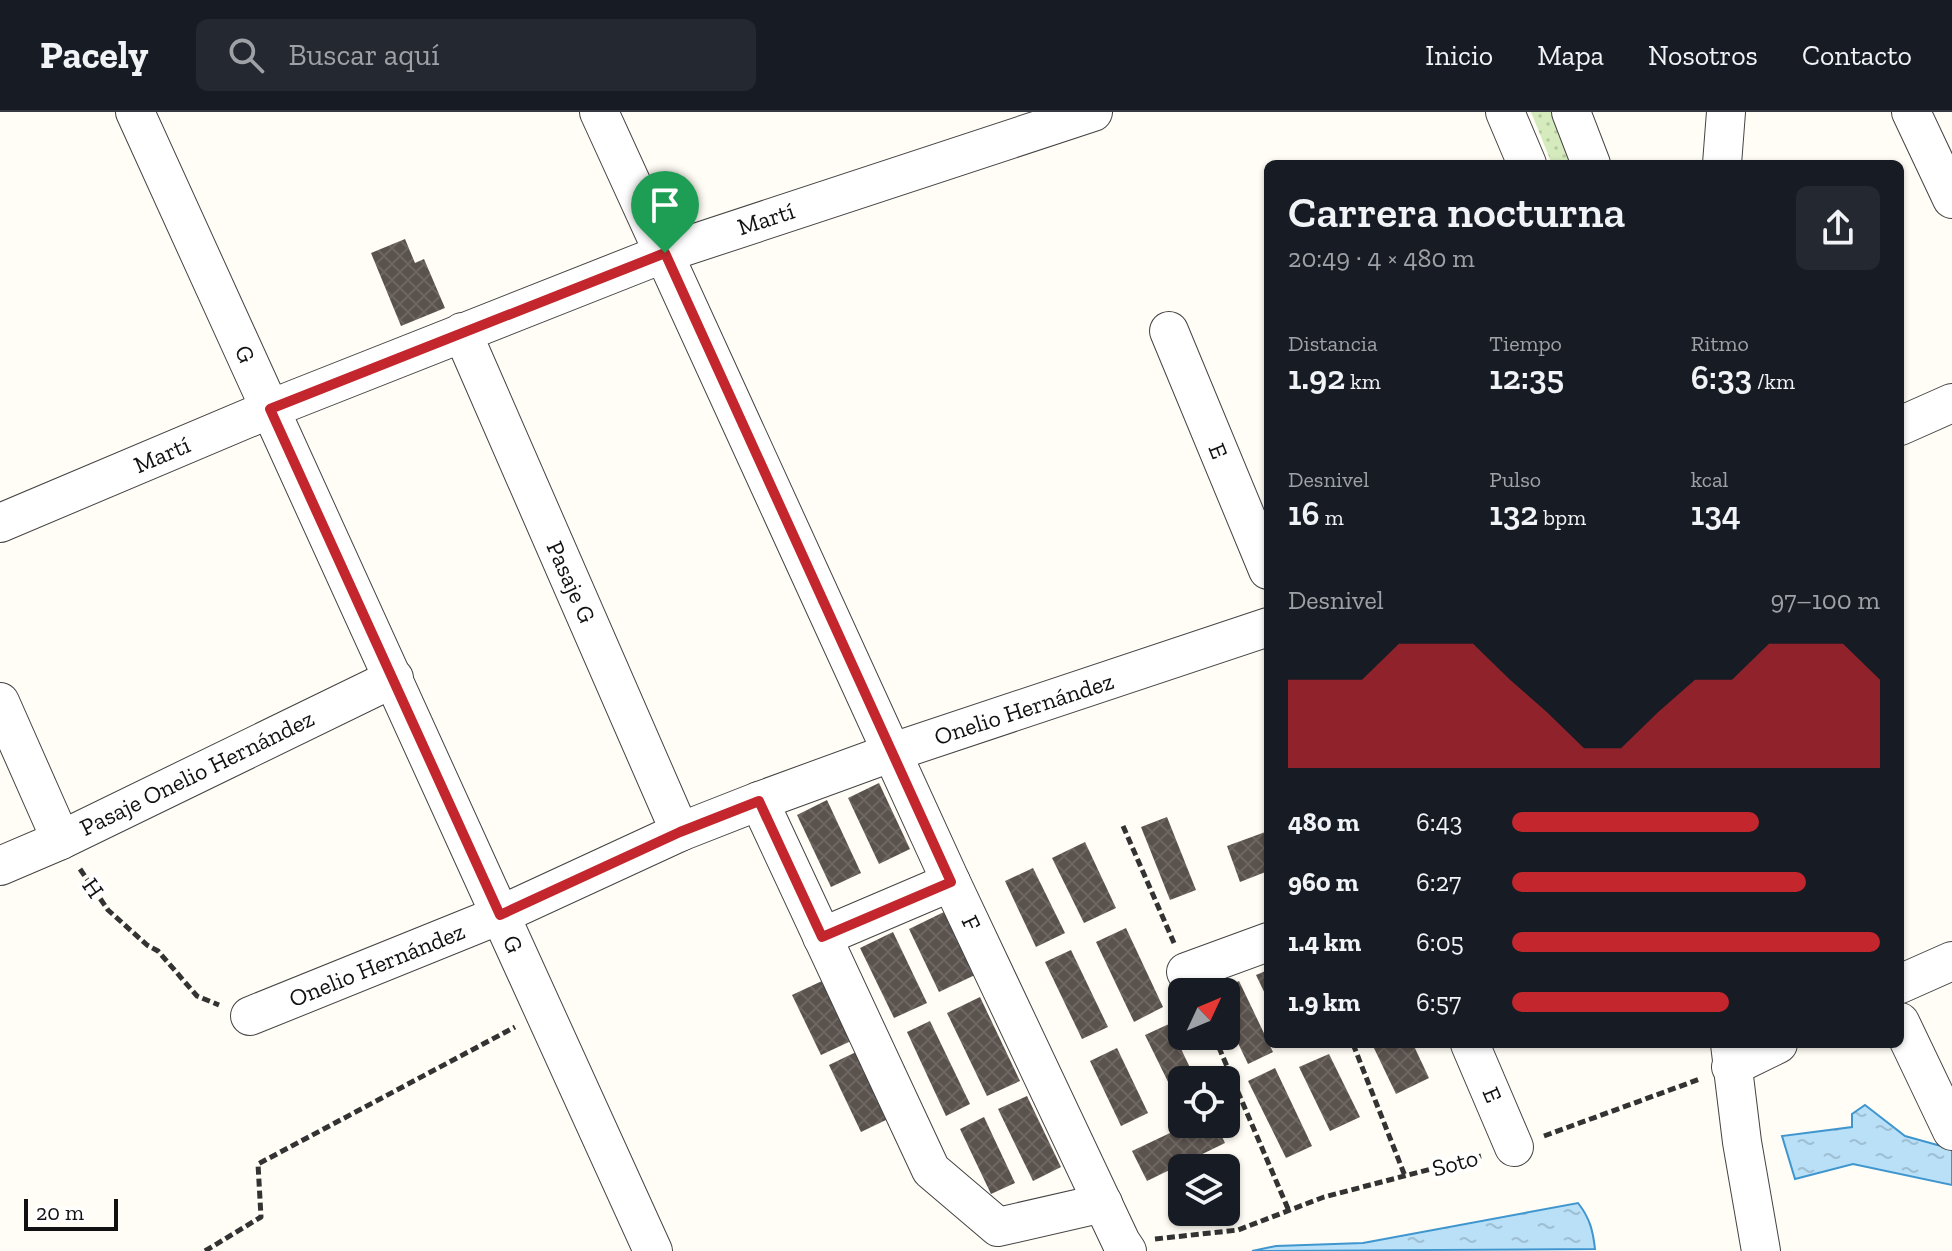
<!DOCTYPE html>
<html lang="es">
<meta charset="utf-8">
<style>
:root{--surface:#171b24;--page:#242831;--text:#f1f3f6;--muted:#9ea1a6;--line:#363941;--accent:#c4262e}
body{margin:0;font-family:"Zilla Slab",serif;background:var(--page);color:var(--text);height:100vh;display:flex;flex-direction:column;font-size:30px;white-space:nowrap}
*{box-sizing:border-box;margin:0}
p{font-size:26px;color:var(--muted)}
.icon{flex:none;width:44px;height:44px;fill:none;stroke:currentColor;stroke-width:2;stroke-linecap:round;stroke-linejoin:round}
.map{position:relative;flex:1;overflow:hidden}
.side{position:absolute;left:1264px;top:48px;width:640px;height:888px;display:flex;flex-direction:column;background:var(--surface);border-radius:12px;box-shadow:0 2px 6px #0004}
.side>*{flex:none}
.needle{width:52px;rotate:46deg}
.buttons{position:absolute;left:1168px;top:866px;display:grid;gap:16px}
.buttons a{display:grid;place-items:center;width:72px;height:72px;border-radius:12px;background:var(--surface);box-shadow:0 2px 6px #0004;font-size:40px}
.scale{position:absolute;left:24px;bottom:20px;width:94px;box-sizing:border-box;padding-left:8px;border:4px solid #111;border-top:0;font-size:22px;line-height:28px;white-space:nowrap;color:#111;-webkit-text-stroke:6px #fff;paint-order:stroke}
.pin{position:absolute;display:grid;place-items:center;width:68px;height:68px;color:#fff;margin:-82px -34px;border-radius:50% 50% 50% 0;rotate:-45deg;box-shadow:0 0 8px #0007}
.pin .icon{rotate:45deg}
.round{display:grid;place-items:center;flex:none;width:84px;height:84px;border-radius:12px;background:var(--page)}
.overview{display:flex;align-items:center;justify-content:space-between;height:136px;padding:0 24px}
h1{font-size:44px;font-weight:600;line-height:60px}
.stats{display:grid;grid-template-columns:repeat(3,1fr);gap:12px;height:136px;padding:8px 24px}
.stats div{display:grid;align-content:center}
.stats b{font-size:34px;font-weight:600}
.stats small{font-size:22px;font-weight:400}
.stats p{font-size:22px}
.chart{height:224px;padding:16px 24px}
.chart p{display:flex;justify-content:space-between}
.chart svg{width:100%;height:144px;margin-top:8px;fill:var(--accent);opacity:.7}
ul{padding:0 24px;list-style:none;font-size:26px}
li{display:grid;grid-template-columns:128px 96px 1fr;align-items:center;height:60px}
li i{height:20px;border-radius:10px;background:var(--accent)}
header{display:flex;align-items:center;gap:48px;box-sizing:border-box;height:112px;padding:0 40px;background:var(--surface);border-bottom:2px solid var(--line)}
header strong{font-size:38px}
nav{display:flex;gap:44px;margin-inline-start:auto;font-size:28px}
.search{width:560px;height:72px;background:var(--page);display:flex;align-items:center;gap:20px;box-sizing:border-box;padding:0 28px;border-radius:12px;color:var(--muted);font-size:30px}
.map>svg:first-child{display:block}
</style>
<header>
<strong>Pacely</strong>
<div class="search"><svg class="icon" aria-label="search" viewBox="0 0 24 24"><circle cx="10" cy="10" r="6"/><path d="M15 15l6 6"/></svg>Buscar aquí</div>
<nav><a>Inicio</a><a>Mapa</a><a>Nosotros</a><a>Contacto</a></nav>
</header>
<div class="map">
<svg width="1952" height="1139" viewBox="0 0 1952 1139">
<defs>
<pattern id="grass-dots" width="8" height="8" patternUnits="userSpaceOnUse" patternTransform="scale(2)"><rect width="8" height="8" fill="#d5ebbd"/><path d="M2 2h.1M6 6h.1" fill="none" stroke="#b6c8a1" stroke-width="1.8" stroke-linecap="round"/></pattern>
<pattern id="water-ripples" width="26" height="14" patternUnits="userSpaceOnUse" patternTransform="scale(2)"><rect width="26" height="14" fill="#b9e0f7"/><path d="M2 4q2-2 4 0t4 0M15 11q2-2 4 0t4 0" fill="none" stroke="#9ebfd3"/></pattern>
<pattern id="building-cross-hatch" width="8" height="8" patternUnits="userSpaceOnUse" patternTransform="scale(2)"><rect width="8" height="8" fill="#5a524d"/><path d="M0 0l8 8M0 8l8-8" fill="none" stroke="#6d6662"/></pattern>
</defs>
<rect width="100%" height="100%" fill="#fffdf5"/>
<path fill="url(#grass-dots)" d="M1531 0H1551L1570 52H1552Z"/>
<g fill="url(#water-ripples)" stroke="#3f96cf" stroke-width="2">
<path d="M1865 993 1905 1024 1952 1037V1073L1853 1052 1795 1067 1782 1024 1852 1015V1002Z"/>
<path d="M1578 1091C1590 1106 1593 1119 1595 1137L1252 1139 1276 1134 1363 1131Z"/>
</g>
<g fill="url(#building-cross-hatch)">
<path d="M405 127 415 151 424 147 445 196 401 214 371 141Z"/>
<path d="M879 671 910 737 879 752 848 686Z"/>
<path d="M827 688 861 761 831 775 797 703Z"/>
<path d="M1167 705 1196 778 1170 788 1141 715Z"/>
<path d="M1268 719V759L1240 770 1227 734Z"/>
<path d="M1085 730 1116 796 1084 811 1052 746Z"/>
<path d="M1033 756 1065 821 1036 835 1005 769Z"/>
<path d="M944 800 975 863 939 880 909 817Z"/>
<path d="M1126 816 1163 895 1134 910 1096 830Z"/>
<path d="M893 820 927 891 894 906 860 836Z"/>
<path d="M1071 838 1108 915 1082 927 1045 850Z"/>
<path d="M1268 858V888L1256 863Z"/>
<path d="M822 869 851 929 821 943 792 883Z"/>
<path d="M1239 869 1273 940 1248 952 1226 906V880H1215Z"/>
<path d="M980 885 1020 969 987 984 947 901Z"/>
<path d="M930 909 970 992 946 1004 907 920Z"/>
<path d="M1169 912 1196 968H1182V980L1175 984 1145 923Z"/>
<path d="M1372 932H1413L1429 966 1396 982Z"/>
<path d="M1117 936 1148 1001 1121 1014 1090 949Z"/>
<path d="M856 940 888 1007 861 1020 829 953Z"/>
<path d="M1329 942 1360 1005 1330 1019 1299 955Z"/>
<path d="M1275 956 1312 1034 1286 1046 1248 969Z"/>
<path d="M1027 984 1061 1055 1033 1069 998 997Z"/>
<path d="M984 1005 1015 1071 991 1082 960 1017Z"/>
<path d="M1189 1012H1216L1225 1031 1147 1069 1132 1039Z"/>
</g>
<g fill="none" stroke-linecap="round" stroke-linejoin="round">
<defs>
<g id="minor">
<path d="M135 0 653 1139"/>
<path d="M599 0 951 770 1121 1130 1127 1139"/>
<path d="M1505 0 1527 52"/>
<path d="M1571 0 1591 52"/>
<path d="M1911 0 1952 87"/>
<path d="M1722 52 1726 0"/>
<path d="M1169 219 1268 458"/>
<path d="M462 220 680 720"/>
<path d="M1900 314 1952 291"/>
<path d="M0 411 270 297 665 141 1093 0"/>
<path d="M0 590 61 728"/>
<path d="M759 689 931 1058 998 1115 1103 1091"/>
<path d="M0 754 61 728 394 566"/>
<path d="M822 825 951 770"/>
<path d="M1186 860 1268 830"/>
<path d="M1900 872 1952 849"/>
<path d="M250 904 500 803 680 720 759 689 893 640 1268 515"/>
<path d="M1900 910 1952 1019"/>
<path d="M1470 932 1514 1035"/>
<path d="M1730 932 1742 1030 1761 1139"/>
<path d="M1731 955 1778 932"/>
</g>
</defs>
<use href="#minor" stroke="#444" stroke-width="40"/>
<g stroke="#333" stroke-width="5" stroke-dasharray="8 4" stroke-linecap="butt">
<path d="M1123 714 1174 831"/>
<path d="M80 757 108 798 147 833 158 839 197 884 219 893"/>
<path d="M1214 924 1289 1099"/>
<path d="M1353 932 1405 1064"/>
<path d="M1544 1024 1700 967"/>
<path d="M1155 1127 1238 1118 1324 1085 1481 1044"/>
<path d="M205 1139 261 1105 258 1052 515 915"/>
</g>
<use href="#minor" stroke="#fff" stroke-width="38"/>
</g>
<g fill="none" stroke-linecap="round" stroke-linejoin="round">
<defs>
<path id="route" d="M665 141 951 770 822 825 759 689 680 720 500 803 270 297Z"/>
</defs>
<use href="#route" stroke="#fff" stroke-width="16"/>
<use href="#route" stroke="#c4262e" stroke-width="10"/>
</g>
<g text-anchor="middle" stroke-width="8" stroke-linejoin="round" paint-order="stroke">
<g font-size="24" fill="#111" stroke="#fff">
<text transform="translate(766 107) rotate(-18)" y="8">Martí</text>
<text transform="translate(245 242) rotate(66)" y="8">G</text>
<text transform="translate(1218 339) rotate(68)" y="8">E</text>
<text transform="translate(162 343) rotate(-23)" y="8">Martí</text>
<text transform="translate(571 470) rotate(66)" y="8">Pasaje G</text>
<text transform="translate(1024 597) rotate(-18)" y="8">Onelio Hernández</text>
<text transform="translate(197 661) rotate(-26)" y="8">Pasaje Onelio Hernández</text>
<text transform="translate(93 776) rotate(55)" y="8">H</text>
<text transform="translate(971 811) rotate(65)" y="8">F</text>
<text transform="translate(513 832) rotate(66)" y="8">G</text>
<text transform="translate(377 853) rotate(-22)" y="8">Onelio Hernández</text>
<text transform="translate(1492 983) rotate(67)" y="8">E</text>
<text transform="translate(1455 1051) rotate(-15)" y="8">Soto</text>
</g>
</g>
</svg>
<div class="buttons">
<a><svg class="needle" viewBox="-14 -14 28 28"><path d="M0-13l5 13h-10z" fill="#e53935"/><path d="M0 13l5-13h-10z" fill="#9ea1a6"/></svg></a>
<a><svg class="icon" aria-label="locate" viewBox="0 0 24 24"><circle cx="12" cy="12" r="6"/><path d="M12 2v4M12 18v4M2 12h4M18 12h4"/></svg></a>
<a><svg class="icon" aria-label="layers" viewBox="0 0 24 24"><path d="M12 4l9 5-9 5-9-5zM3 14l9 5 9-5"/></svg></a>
</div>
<div class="scale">20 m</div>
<div class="pin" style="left:665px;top:141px;background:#1e9e55"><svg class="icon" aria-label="arrive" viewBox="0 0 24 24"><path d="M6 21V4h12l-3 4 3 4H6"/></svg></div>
<section class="side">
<div class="overview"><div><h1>Carrera nocturna</h1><p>20:49 · 4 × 480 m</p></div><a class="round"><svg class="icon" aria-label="share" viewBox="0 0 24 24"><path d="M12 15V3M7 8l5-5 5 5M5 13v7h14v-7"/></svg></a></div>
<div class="stats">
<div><p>Distancia</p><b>1.92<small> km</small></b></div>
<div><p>Tiempo</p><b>12:35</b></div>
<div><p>Ritmo</p><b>6:33<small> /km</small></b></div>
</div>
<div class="stats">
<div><p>Desnivel</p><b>16<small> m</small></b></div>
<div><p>Pulso</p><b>132<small> bpm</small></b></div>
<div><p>kcal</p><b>134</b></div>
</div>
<div class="chart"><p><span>Desnivel</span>97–100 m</p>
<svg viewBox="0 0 160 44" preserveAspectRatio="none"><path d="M0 44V17L10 17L20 17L30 6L40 6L50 6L60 17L70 27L80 38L90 38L100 27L110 17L120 17L130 6L140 6L150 6L160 17V44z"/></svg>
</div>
<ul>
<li><b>480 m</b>6:43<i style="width:67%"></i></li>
<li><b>960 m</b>6:27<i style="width:80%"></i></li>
<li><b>1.4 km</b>6:05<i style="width:100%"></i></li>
<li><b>1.9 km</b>6:57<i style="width:59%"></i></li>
</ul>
</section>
</div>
